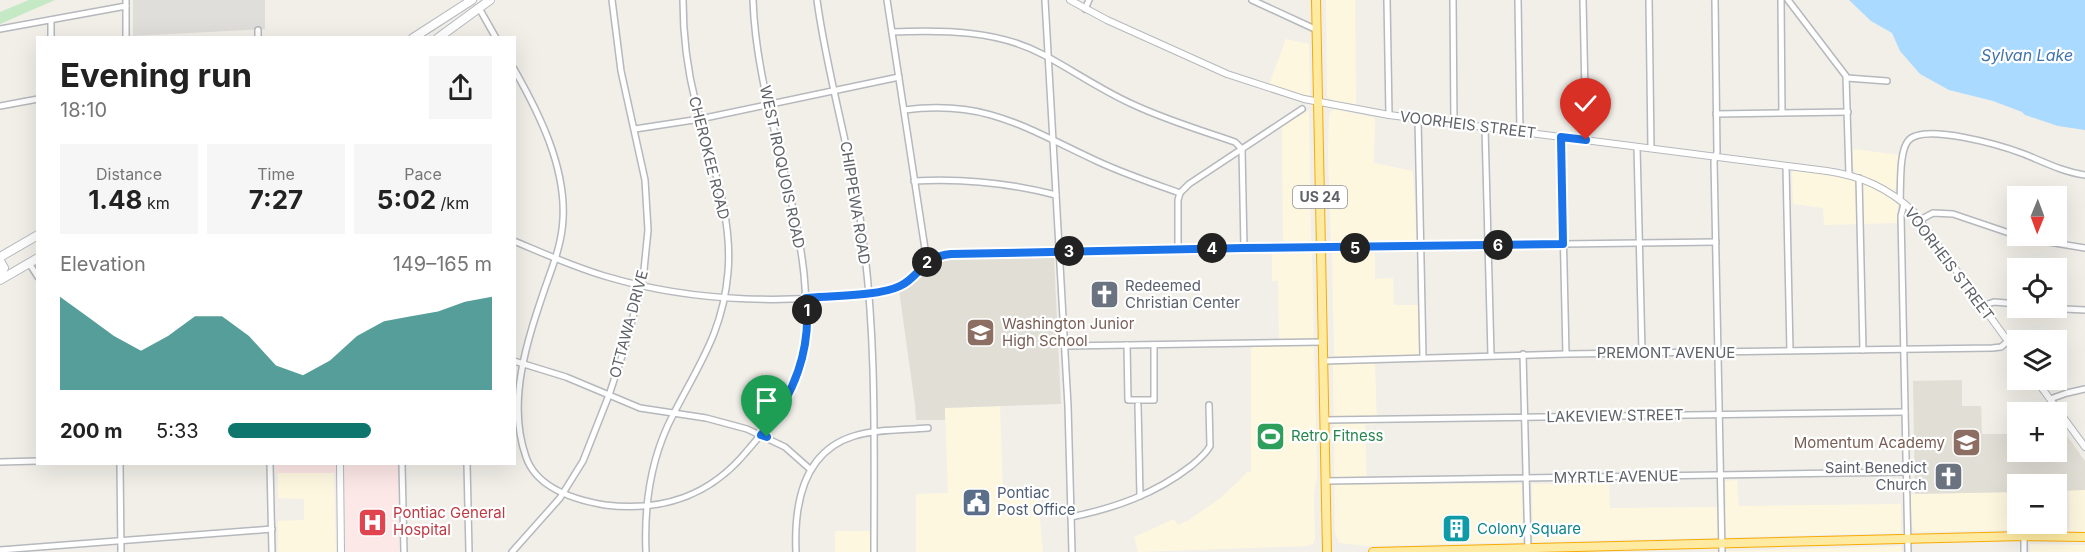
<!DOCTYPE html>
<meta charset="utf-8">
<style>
:root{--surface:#fff;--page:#f6f6f6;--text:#222;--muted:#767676;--accent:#0f766e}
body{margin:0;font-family:Inter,sans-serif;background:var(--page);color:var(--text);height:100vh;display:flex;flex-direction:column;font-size:22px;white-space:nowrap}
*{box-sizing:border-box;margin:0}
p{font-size:20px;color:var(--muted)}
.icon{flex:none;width:33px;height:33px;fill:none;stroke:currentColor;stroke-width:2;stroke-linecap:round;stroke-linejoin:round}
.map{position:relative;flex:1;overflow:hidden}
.side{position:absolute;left:36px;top:36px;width:480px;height:429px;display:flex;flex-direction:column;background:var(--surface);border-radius:0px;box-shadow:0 6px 24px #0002}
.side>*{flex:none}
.needle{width:39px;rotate:181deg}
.buttons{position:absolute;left:2007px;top:186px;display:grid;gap:12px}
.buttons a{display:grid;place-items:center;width:60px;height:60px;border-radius:0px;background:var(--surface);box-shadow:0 6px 24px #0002;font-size:30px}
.pin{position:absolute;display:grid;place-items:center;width:51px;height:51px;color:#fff;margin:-62px -26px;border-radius:50% 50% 50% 0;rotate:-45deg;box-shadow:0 0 6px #0007}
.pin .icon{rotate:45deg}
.km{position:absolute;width:30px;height:30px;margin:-15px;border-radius:50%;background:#222;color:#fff;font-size:16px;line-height:30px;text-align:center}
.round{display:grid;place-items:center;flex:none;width:63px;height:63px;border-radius:0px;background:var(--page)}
.head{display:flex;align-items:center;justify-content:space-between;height:102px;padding:0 24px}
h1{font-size:33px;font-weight:700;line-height:45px}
.metrics{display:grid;grid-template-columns:repeat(3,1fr);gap:9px;height:102px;padding:6px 24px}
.metrics div{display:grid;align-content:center;border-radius:0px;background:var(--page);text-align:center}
.metrics b{font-size:26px;font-weight:700}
.metrics small{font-size:16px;font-weight:400}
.metrics p{font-size:16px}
.chart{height:168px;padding:12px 24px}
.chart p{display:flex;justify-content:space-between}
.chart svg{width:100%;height:108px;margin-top:6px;fill:var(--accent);opacity:.7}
ul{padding:0 24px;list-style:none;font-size:20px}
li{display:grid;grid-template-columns:96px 72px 1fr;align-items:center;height:45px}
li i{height:15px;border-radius:8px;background:var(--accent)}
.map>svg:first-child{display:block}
</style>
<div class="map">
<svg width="2085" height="552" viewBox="0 0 2085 552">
<rect width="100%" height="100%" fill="#f1efe8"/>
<g fill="#fef7e0">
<path d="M1326 0H1355L1356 104 1339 102 1329 99 1327 96Z"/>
<path d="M1286 39 1309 44 1310 95 1307 96 1269 85Z"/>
<path d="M1335 109 1375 118 1374 163 1413 171 1417 243 1331 244 1328 154 1329 115 1331 111Z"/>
<path d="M1309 110 1311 243 1283 244 1282 126Z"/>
<path d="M1853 149 1900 155 1899 184 1893 191 1879 182 1856 174 1853 167Z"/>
<path d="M1792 169 1838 176 1866 183 1878 189 1898 204 1897 223 1824 225 1823 208 1793 204Z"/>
<path d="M1312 253 1317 476 1314 494 1315 539 1313 544 1307 546 1138 552 1134 537 1174 519 1178 525 1189 520 1218 500 1240 480 1248 471 1251 473V341L1279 340 1278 281H1272V254Z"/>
<path d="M1332 253H1375V279L1393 278 1394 305H1418L1421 350 1419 354 1416 356 1338 357 1334 355Z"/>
<path d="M1333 364H1375L1377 424 1365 425 1367 484H1522L1523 542 1368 546 1339 543 1335 532Z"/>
<path d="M1000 406 1003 488H1037L1043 552H916V494L948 493 945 408Z"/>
<path d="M278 473H334L336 552H278V521L304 520V499L278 498Z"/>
<path d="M1737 480 1739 506 1901 504V533L1533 542 1532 484H1609L1610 508 1717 507 1726 506 1725 481Z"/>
<path d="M2069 490H2085V532L2070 531Z"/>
<path d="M2010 492V530L1915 532 1912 527 1910 494Z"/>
<rect x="835" y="531" width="37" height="21"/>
<path d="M2030 544 2085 545V552H2030Z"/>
<path d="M1901 546 1902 552H1699Z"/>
</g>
<path fill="#e0deda" d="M133 0H265V29L133 36Z"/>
<g fill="#e1ded6">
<path d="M1054 257 1061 404 945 408V420H916L915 405 899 290 908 285 918 273 929 264 946 258Z"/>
<path d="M1962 380V406H1981L1982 434H2017L2018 452H2056L2057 433H2065L2085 461V490L2057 491 2056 484H2018L2017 492 1915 494 1913 381Z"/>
</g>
<path fill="#fce8e6" d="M276 464H398L399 552H346L344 473H276Z"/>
<path fill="#c5e8c5" d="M29 0H55L0 24V12Z"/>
<path fill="#aadaff" d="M1849 0H2085V130L2058 126 2025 115 2022 112 1993 101 1949 90 1920 74 1900 51 1892 33 1871 21Z"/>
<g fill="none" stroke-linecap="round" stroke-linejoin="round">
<defs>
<g id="minor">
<path d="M126 0V38"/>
<path d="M817 0C827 75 850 149 861 224 877 333 874 442 874 552"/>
<path d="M887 0 927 262"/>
<path d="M1045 0 1068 406 1072 552"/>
<path d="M1252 0 1317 30"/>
<path d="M1387 0 1389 115"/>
<path d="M1453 0 1454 124"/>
<path d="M1518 0 1520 132"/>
<path d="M1583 0 1586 140"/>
<path d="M1649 0 1651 148"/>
<path d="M1715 0 1717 152 1714 161 1722 552"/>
<path d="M1781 0 1782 113"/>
<path d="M1788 0 1846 76 1849 175"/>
<path d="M479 8 496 38"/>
<path d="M1085 9 1089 0"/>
<path d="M51 20V38"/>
<path d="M0 29 126 6"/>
<path d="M892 32C943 30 998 30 1044 55 1074 71 1101 90 1132 104 1166 120 1200 130 1235 142L1242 149"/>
<path d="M258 38V30"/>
<path d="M514 69C539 113 566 167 563 219 562 242 554 263 546 285 528 338 506 401 526 457 537 489 575 500 605 505 663 512 710 496 747 451 767 428 786 405 797 376 809 342 807 309 804 274 794 182 756 93 753 0"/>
<path d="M1847 78 1887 81"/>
<path d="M0 106 38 99"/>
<path d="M904 110C987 99 1027 129 1099 162 1125 174 1152 183 1180 193"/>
<path d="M1716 114 1848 112"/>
<path d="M1418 119 1423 357"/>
<path d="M1485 128 1491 355"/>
<path d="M635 129 700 119 899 77"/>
<path d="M1561 137 1566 354"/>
<path d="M1637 147 1642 352"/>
<path d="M1242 149 1244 248"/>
<path d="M1786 166 1790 351"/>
<path d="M1859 178 1863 350"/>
<path d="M914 181C963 178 1009 183 1056 195"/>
<path d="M1180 193 1189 184 1302 109"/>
<path d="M1900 200C1901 185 1899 152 1908 141 1923 122 2003 146 2024 154 2044 162 2063 172 2085 175"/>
<path d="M1904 204 1901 216 1908 552"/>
<path d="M1920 220 1933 213 1953 214 2024 238 2085 248"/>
<path d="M514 241C545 254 576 268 608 277 696 303 795 305 885 290 891 289 897 288 902 285 921 273 924 256 951 254L1244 248 1716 242"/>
<path d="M1178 249V200L1180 193"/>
<path d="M29 263 38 277"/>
<path d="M1982 306 1994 302 2018 304"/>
<path d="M2044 308 2085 310"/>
<path d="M1127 345 1128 400H1154V345"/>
<path d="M1065 346 1323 342"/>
<path d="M1523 354 1528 550"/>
<path d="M514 361 566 377 640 408 706 418 747 429 785 447 811 470"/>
<path d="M1323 361 1566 354 1992 348 2001 347 2007 342"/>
<path d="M2050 399 2067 393 2085 389"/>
<path d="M1138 405 1140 496"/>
<path d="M1325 420 1905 412"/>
<path d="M0 462 38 461"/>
<path d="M120 464 121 552"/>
<path d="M270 464 272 552"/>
<path d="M402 464 404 552"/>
<path d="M467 464 469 552"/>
<path d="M1326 481 1906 472"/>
<path d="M1071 517C1115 508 1155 494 1191 466 1198 460 1206 454 1210 446L1209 405"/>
<path d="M2024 536V552"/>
<path d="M0 550 272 529"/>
<path d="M512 552 560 498 583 461 609 395 625 347 643 280 648 230 645 180 621 71 612 0"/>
<path d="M646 552C644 506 651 457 673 415 699 364 723 332 728 272 733 215 710 158 696 104 687 69 683 35 683 0"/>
<path d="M796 552C794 506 802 452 854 436 877 429 904 430 928 428"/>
</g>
<g id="tertiary">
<path d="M1070 0 1107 20 1227 74 1304 99 1389 115 1827 171C1862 176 1888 188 1914 212L2018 355"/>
<path d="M2036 380 2085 447"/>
<path d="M340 464 341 552"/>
</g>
<g id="secondary">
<path d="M413 38 472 0"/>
<path d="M438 38 490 0"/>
<path d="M0 257 38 235"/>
<path d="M0 261 4 268 0 275"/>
<path d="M0 280 38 258"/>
</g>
<g id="trunk">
<path d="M1316 0 1327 552"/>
<path d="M1373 552 2024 536 2085 537"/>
</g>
</defs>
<use href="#minor" stroke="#b5b8bc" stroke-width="8"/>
<use href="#tertiary" stroke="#b5b8bc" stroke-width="8"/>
<use href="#secondary" stroke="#b6babf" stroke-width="10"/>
<use href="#trunk" stroke="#f9ab00" stroke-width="10"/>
<use href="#minor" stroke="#fff" stroke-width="5"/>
<use href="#tertiary" stroke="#fff" stroke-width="6"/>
<use href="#secondary" stroke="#fff" stroke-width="8"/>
<use href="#trunk" stroke="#feeaa1" stroke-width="8"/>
</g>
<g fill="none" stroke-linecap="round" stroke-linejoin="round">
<defs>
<path id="route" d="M767 437 761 435C794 396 812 349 806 298 829 296 880 296 900 286 921 276 921 257 951 254L1244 248 1563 244 1561 137 1586 140"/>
</defs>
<use href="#route" stroke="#fff" stroke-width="12"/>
<use href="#route" stroke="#1a73e8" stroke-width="8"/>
</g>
<defs>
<symbol id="church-square" viewBox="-11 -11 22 22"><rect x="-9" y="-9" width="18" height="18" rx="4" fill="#6b7280" stroke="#fff"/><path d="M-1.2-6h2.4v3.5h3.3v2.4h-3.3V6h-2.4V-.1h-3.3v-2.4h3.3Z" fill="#fff"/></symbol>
<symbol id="school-square" viewBox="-11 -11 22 22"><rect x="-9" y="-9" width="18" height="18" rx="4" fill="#8d6e63" stroke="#fff"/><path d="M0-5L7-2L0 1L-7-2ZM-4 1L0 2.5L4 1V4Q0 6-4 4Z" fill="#fff"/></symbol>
<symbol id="stadium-square" viewBox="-11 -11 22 22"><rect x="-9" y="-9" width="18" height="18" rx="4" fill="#2e9e5b" stroke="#fff"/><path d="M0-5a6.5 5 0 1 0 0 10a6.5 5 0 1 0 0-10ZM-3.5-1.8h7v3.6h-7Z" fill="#fff"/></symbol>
<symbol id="civic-square" viewBox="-11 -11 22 22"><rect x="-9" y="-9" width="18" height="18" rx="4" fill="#5c6f8a" stroke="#fff"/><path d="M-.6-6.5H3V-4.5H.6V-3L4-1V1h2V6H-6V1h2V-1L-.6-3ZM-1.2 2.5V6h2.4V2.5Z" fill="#fff"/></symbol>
<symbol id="hospital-square" viewBox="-11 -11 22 22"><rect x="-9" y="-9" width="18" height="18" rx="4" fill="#e0444e" stroke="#fff"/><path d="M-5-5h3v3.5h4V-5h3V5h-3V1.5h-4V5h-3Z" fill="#fff"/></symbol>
<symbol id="building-square" viewBox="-11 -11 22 22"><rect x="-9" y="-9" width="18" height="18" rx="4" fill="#0f9aa8" stroke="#fff"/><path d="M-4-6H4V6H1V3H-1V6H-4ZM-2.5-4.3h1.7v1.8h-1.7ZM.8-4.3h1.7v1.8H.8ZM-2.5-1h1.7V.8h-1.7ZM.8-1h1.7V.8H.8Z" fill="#fff"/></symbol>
</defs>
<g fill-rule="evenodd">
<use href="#church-square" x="1088" y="278" width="33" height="33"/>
<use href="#school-square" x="964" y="316" width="33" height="33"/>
<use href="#stadium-square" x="1254" y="420" width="33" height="33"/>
<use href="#school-square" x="1950" y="426" width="33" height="33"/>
<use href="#church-square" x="1932" y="460" width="33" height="33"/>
<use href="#civic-square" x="960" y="486" width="33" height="33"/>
<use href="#hospital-square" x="356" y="506" width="33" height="33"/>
<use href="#building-square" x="1440" y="512" width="33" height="33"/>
</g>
<g text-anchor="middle" stroke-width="4.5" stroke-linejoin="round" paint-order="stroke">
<rect fill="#fff" stroke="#8f9295" stroke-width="1.5" x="1293" y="186" width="54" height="22" rx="4.5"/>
<g font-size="14" font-weight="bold" fill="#5f6368">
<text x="1320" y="202">US 24</text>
</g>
<g font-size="15" fill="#5f6368" stroke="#fff">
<text transform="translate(1468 125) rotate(7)" y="5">VOORHEIS STREET</text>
<text transform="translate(709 158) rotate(76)" y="5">CHEROKEE ROAD</text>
<text transform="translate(782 167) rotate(78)" y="5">WEST IROQUOIS ROAD</text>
<text transform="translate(855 203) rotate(81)" y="5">CHIPPEWA ROAD</text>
<text transform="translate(1949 264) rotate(53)" y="5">VOORHEIS STREET</text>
<text transform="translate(629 324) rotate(-75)" y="5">OTTAWA DRIVE</text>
<text x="1666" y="358">PREMONT AVENUE</text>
<text transform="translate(1615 416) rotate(-1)" y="5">LAKEVIEW STREET</text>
<text transform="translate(1616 477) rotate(-1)" y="5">MYRTLE AVENUE</text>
</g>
<g font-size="15" fill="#5b616d" stroke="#fff" text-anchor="start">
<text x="1125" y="291">Redeemed<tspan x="1125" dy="17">Christian Center</tspan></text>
<text x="1927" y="473" text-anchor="end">Saint Benedict<tspan x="1927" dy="17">Church</tspan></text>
</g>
<g font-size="15" fill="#785e54" stroke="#fff" text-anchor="start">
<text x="1002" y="329">Washington Junior<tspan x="1002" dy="17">High School</tspan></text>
<text x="1945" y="448" text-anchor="end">Momentum Academy</text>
</g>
<g font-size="15" fill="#27864d" stroke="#fff" text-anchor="start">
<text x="1291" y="441">Retro Fitness</text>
</g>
<g font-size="15" fill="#4e5e75" stroke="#fff" text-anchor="start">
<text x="997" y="498">Pontiac<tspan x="997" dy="17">Post Office</tspan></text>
</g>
<g font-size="15" fill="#be3a42" stroke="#fff" text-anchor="start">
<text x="393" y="518">Pontiac General<tspan x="393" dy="17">Hospital</tspan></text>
</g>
<g font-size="15" fill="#0d838f" stroke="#fff" text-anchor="start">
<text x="1477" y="534">Colony Square</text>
</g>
<g font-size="16" font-style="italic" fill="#4174aa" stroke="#fff">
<text x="2027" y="61">Sylvan Lake</text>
</g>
</g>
</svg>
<div class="buttons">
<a><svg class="needle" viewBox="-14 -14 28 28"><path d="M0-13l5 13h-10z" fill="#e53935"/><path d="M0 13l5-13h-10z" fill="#767676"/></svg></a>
<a><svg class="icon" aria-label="locate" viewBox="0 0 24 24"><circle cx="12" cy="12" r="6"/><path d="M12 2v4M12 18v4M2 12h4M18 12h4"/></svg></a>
<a><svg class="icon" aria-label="layers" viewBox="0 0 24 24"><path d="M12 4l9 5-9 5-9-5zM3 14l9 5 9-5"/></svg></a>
<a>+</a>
<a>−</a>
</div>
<div class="pin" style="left:767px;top:437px;background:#1e9e55"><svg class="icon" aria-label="arrive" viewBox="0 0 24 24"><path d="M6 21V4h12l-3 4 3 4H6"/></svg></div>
<div class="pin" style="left:1586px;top:140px;background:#d93025"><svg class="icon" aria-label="check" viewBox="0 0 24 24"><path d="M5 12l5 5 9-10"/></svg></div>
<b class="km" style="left:807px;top:310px">1</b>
<b class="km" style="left:927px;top:262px">2</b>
<b class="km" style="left:1069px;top:251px">3</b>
<b class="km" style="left:1212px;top:248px">4</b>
<b class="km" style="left:1355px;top:248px">5</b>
<b class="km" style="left:1498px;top:245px">6</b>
<section class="side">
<div class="head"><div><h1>Evening run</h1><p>18:10</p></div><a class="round"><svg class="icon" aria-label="share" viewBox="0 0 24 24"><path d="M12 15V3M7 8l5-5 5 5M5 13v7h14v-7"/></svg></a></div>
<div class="metrics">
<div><p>Distance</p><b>1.48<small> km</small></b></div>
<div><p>Time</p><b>7:27</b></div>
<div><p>Pace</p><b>5:02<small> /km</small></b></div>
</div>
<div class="chart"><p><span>Elevation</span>149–165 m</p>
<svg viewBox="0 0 160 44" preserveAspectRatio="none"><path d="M0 44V6L10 14L20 22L30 28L40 22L50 14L60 14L70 22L80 34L90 38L100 32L110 22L120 16L130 14L140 12L150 8L160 6V44z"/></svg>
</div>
<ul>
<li><b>200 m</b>5:33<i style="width:54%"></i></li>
</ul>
</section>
</div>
